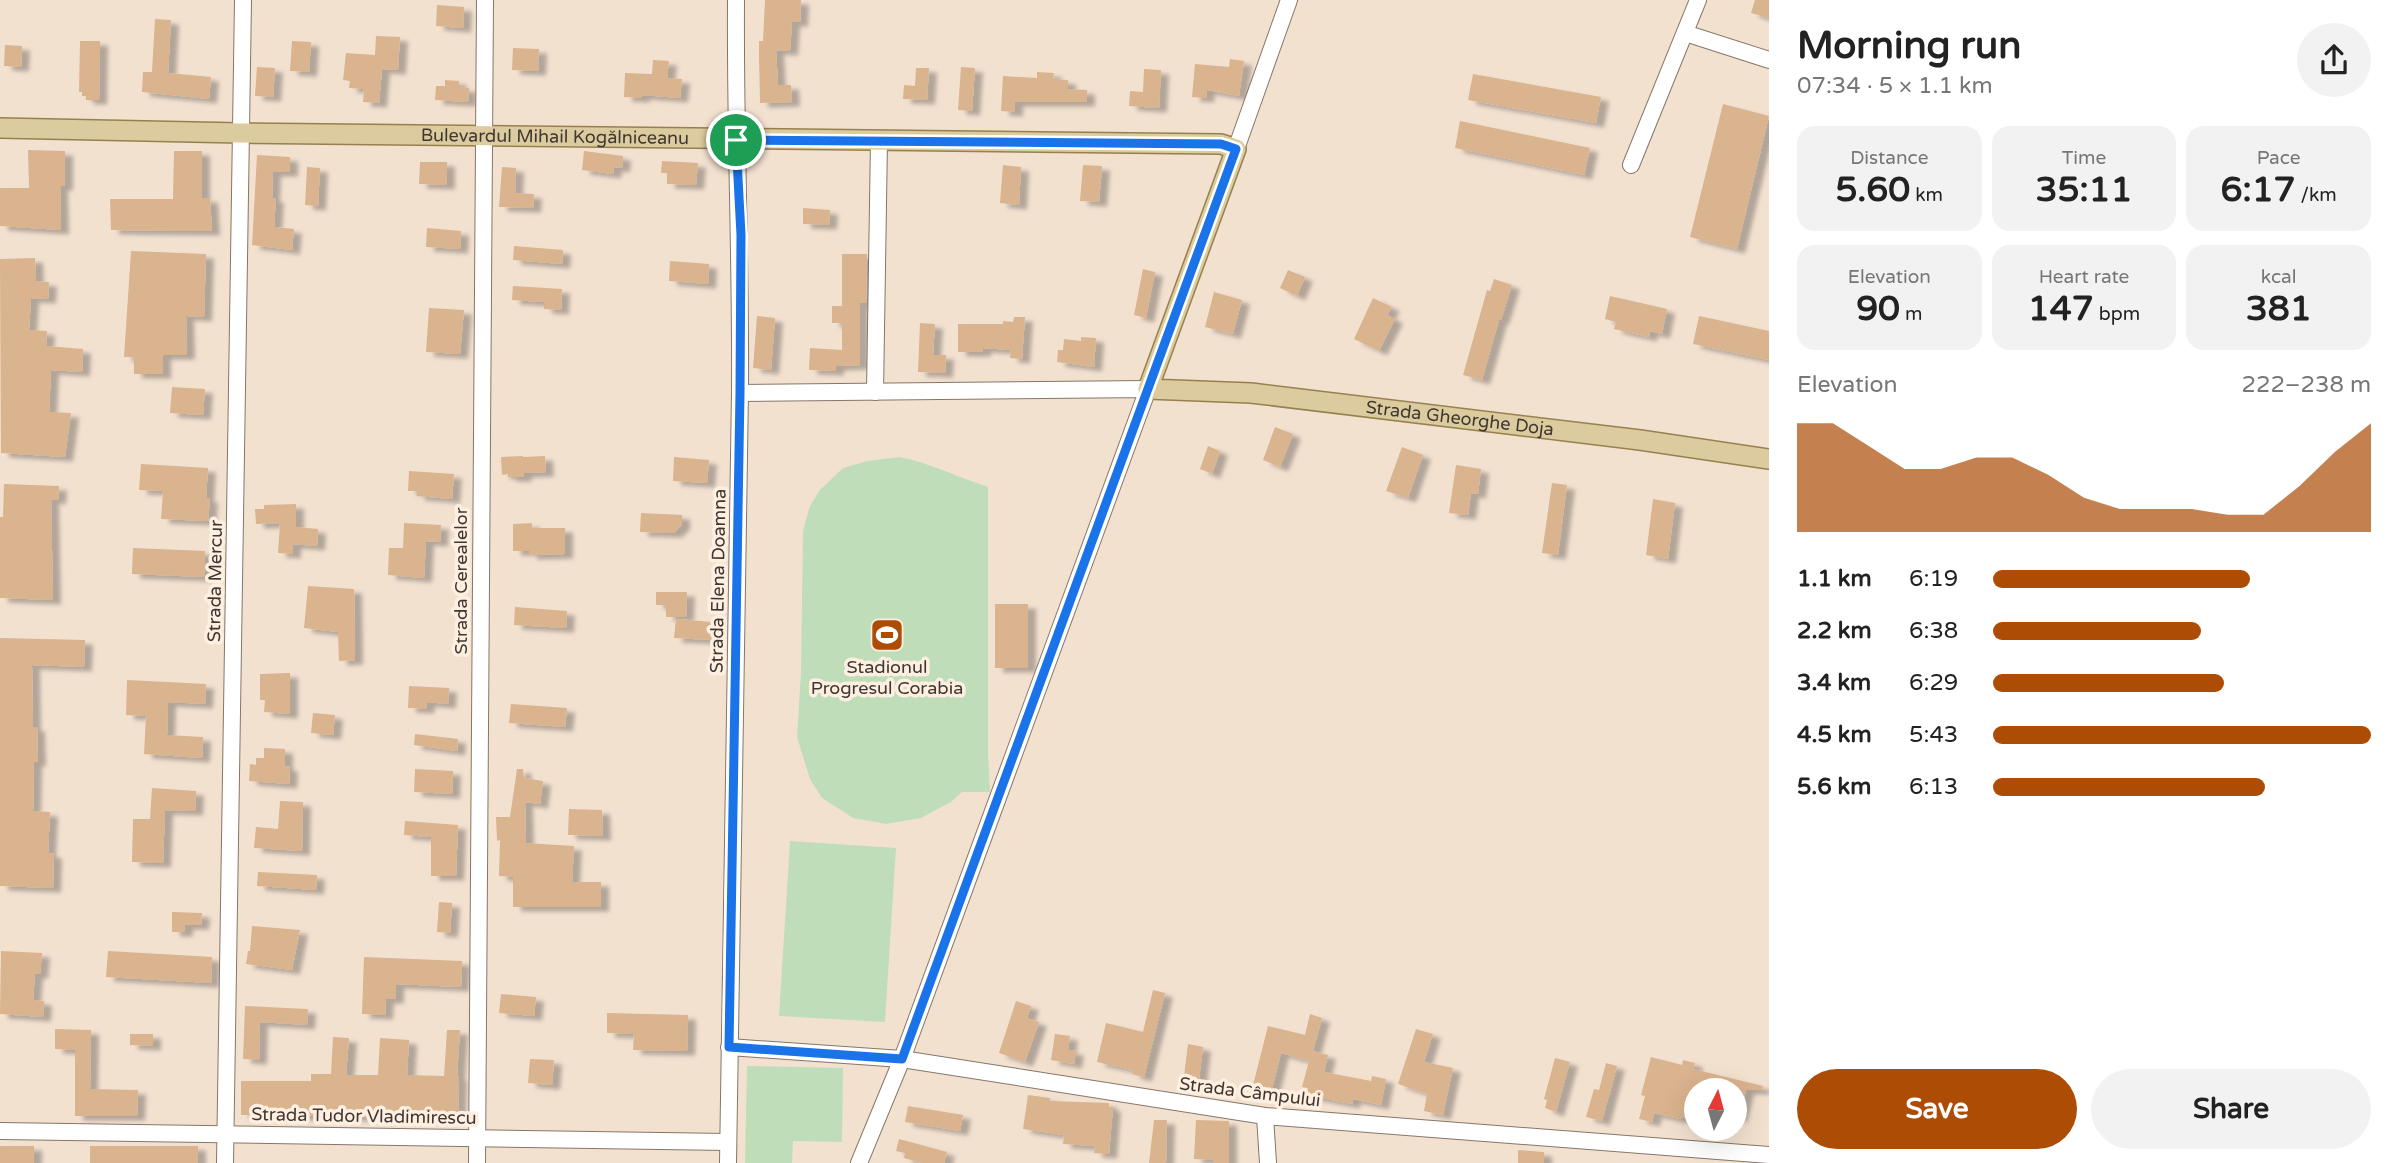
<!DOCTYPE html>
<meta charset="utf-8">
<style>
:root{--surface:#fff;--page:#f2f2f2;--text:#222;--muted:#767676;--accent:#ac4c05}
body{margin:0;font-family:"Varela Round",sans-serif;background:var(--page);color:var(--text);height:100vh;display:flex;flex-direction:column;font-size:26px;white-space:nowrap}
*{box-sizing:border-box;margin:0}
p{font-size:23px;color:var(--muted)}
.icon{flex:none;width:38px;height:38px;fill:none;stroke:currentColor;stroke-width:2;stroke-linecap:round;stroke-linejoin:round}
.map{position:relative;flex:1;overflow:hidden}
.sheet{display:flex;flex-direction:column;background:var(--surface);width:630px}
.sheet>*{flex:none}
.needle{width:46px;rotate:6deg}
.controls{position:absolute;left:1684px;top:1078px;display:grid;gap:14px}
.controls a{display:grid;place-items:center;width:63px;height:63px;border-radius:50%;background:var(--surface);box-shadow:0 7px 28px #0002;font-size:35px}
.pin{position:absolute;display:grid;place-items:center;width:60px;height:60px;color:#fff;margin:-30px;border:4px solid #fff;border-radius:50%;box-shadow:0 2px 7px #0007}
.round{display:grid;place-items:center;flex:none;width:74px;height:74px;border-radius:37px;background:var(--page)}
.head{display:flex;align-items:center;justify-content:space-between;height:119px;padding:0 28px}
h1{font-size:38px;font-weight:800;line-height:52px}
.metrics{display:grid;grid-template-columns:repeat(3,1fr);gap:10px;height:119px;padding:7px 28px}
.metrics div{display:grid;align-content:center;border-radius:18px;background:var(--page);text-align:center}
.metrics b{font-size:35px;font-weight:800}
.metrics small{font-size:19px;font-weight:400}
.metrics p{font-size:19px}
.chart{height:196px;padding:14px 28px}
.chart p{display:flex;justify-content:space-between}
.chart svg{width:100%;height:126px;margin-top:7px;fill:var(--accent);opacity:.7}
.action{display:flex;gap:14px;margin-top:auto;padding:14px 28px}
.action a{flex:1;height:80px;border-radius:42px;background:var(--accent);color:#fff;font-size:28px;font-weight:800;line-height:80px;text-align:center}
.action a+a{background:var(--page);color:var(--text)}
ul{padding:0 28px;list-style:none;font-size:23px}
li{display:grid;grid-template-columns:112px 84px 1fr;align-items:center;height:52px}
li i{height:18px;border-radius:9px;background:var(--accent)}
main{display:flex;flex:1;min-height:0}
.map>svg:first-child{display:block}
</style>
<main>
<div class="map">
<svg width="1769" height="1163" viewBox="0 0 1769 1163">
<defs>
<filter id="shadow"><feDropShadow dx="8" dy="4.5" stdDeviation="2" flood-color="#0004"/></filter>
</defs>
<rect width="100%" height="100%" fill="#f3e1d0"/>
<g fill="#c0ddba">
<path d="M899 457C930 463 958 477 988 487V753L990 792H962L951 802 921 818 886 824 853 818 822 798 810 779 797 737 801 672 803 531 810 506 820 490 843 468 867 461Z"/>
<path d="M790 841 896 848 885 1022 779 1016Z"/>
<path d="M747 1066 843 1068 842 1142 793 1141 792 1163H745Z"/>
</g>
<g fill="#dab38f" filter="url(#shadow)">
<path d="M765 0H801L800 22H792L790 51 776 50 778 85H791L792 102 760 103 759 55V41H763Z"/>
<path d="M1755 0H1769V18L1751 13Z"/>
<path d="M437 5 464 7 463 28 436 26Z"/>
<path d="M155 19 171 20 168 73 211 77 209 99 142 92 143 72H152Z"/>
<path d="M376 36 400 37 398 70 382 69 379 103 363 102 364 89 349 88 350 81 343 80 346 53 375 55Z"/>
<path d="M80 41H100L99 100H86V96H82V92H79Z"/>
<path d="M292 41 311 42 309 72 290 71Z"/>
<path d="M5 45 22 46 21 67 4 66Z"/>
<path d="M513 48 539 49 538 71 512 70Z"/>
<path d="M1230 59 1244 61 1239 96 1207 90 1206 98 1192 97 1195 64 1229 67Z"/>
<path d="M653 60 669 61 667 78 682 79 680 98 642 95V98L624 97 625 73 652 74Z"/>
<path d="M257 67 275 68 273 97 255 96Z"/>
<path d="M961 67 975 68 972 111 958 110Z"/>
<path d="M916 68H929L927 100 903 99 904 85 915 86Z"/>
<path d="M1144 69 1161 70 1159 108 1129 106 1130 91 1143 92Z"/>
<path d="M1037 72 1054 73 1053 79 1068 80V89L1087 90V102H1015V112L1001 111 1003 76 1037 78Z"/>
<path d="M1473 74 1601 97 1596 123 1468 100Z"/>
<path d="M445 80 459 81V87L469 88 468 102 435 100 436 86H445Z"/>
<path d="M1723 104 1769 116 1737 249 1690 237Z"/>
<path d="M1460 121 1590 148 1584 175 1455 148Z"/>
<path d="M28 150 65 151V186H60L61 230 0 226V188H29Z"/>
<path d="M174 151H202V198H210L212 231 111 230 110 199H173Z"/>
<path d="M584 151 623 156 622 168 614 167 613 174 582 170Z"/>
<path d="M257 155 290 157V172H273L272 198H276L274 227 294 229 292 250 252 245Z"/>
<path d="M662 161 698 163 696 185 667 184V173H661Z"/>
<path d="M420 162H447V185L419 184Z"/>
<path d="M1003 165 1021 167 1019 205 1000 203Z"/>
<path d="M1083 165 1102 166 1099 202 1080 201Z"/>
<path d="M307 167 320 168 318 206 305 205Z"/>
<path d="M502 167 516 168 515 193 534 194 533 208 499 207Z"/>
<path d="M803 208 830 210 829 225 803 224Z"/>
<path d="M427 228 461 231 460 249 426 247Z"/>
<path d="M514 246 563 250 562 264 513 260Z"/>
<path d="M131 251 206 254 204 317 186 316 187 355H163V374H134V357H124Z"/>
<path d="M842 254H867L866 303H860V365L836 366V371L809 370 810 348 842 350V323H832V306H842Z"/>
<path d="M35 258 36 281 49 282 48 299 31 298 29 330 47 331 46 346 83 349 82 372 51 370 49 412 71 413 65 457 1 453 0 259Z"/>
<path d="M670 261 709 264 708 284 669 281Z"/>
<path d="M1143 269 1155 272 1146 318 1134 315Z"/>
<path d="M1288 270 1305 277 1297 296 1280 288Z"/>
<path d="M1494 279 1512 285 1501 320H1499L1482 380 1463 375 1487 290 1490 291Z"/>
<path d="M513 286 562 289 561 310 544 309V302L512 300Z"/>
<path d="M1214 292 1242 300 1233 334 1205 327Z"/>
<path d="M1610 296 1667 309 1662 334 1650 331 1649 337 1614 329 1616 322 1605 319Z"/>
<path d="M1373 298 1392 307 1387 315 1395 319 1379 351 1354 339Z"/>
<path d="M429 308 464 310 460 354 426 352Z"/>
<path d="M757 316 775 318 771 370 753 368Z"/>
<path d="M1699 316 1769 331V360L1693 344Z"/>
<path d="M1014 317H1025L1022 359 1010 358 1011 350 983 348V352H958V324H1003V321L1013 322Z"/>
<path d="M920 323 935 324 933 355H946L945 373 918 372Z"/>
<path d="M1081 337 1096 338 1094 367 1057 362 1058 350H1063L1064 339 1081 341Z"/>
<path d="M172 387 205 389 203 415 170 413Z"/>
<path d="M1275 427 1293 434 1280 467 1263 460Z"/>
<path d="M1208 446 1220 451 1212 474 1200 469Z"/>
<path d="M1402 447 1423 455 1408 498 1386 491Z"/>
<path d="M523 456V457L545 456 546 472 524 473V477H508V474L502 475 501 457Z"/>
<path d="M674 457 709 460 707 483 673 481Z"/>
<path d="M141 464 208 468 206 498H210L208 521 161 519 163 491 139 490Z"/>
<path d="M1456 465 1481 469 1478 494 1471 493 1468 515 1449 513Z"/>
<path d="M409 471 454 474 452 499 417 496V491H408Z"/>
<path d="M1552 483 1567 485 1558 555 1542 553Z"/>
<path d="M4 484 59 486 58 500 51 499 53 600 0 598V517H3Z"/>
<path d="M1653 499 1675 503 1668 559 1646 555Z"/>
<path d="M296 504V527L318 529 317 546 293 544V554L278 553 280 523 256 524 255 509H264V505Z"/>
<path d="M641 513 682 515V525L674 533 640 532Z"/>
<path d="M404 523 441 525 440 542 426 541 424 578 388 575 389 548H403Z"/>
<path d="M532 523V528H565V554L529 555V551H513V524Z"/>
<path d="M133 548 205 551 204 577 132 574Z"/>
<path d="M308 586 354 589 355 660 339 661 338 632 304 628Z"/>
<path d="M656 592H687L686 617H666V605H656Z"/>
<rect x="995" y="604" width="33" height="64"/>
<path d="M515 607 567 611 566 628 514 625Z"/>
<path d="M676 619 712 622 711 640 674 638Z"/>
<path d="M0 638 85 640 84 667 32 665 33 727H37L38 762H34L33 811 50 812 48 853 54 854 53 888 0 886Z"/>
<path d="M290 673V714L264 712 265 700H260V674Z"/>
<path d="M127 680 206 684 205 704 168 702 167 735 203 737 202 758 144 754 146 716 126 715Z"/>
<path d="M409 686 449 688 448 704 427 702 426 709 408 708Z"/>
<path d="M511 704 567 708 565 727 509 723Z"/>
<path d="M313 713 335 715 333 735 311 733Z"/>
<path d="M415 734 458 739 457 751 414 745Z"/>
<path d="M264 748 285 749V766L290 767 289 784 249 781 250 764 256 765V758H264Z"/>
<path d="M415 769 453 771 452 794 414 792Z"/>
<path d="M517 769H523L524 778 543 781 540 804 525 802 526 843 574 846 572 882H601V907H513V877L499 876 500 840 497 841 496 817H510Z"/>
<path d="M152 788 196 791 195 811 165 810 163 863 132 862 133 819H150Z"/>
<path d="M280 801 303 802 302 851 254 848 256 827 278 829Z"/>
<path d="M569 809 602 810 603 836 568 835Z"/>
<path d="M405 821 458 825 456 876H431V837L404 835Z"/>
<path d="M258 872 317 875 316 890 257 886Z"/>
<path d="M439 902 452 903 450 933 437 932Z"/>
<path d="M172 912 202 913 201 925H185V932H172Z"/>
<path d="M252 926 300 930 292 970 246 964 248 951H250Z"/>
<path d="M1 951 42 953 40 974H35L33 1000 44 1001 43 1017 0 1014Z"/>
<path d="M108 951 212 957 211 983 106 977Z"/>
<path d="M364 957 462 961 461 987 396 984V999H386L385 1015 362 1014Z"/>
<path d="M1153 990 1165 993 1144 1077 1132 1074 1133 1070 1097 1062 1106 1023 1143 1032Z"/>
<path d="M501 994 536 997 534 1016 499 1013Z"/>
<path d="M1016 1001 1031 1006 1027 1018 1039 1022 1025 1062 999 1053Z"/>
<path d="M245 1006 308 1009 307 1025 260 1022 259 1060 243 1059Z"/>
<path d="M607 1013 688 1015 687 1051 633 1050 634 1034 607 1033Z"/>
<path d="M1310 1014 1322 1018 1313 1051 1328 1055 1324 1072 1371 1081 1372 1076 1386 1079 1381 1105 1353 1099 1352 1104 1306 1095 1308 1088 1302 1087 1309 1061 1281 1053 1270 1097 1251 1093 1268 1026 1305 1035Z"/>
<path d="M55 1029 91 1030 90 1089 138 1090 137 1116H75V1050L55 1049Z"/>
<path d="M1416 1029 1433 1034 1424 1062 1453 1068 1443 1115 1424 1111 1427 1094 1398 1084Z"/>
<path d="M447 1030H460L457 1076H459L458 1118 241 1115V1081H311V1074H331L333 1037 349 1038 346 1075H378L380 1038 409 1040 407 1075 444 1076Z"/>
<path d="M130 1034H153V1046L130 1045Z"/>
<path d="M1055 1034 1070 1036 1068 1050 1076 1051 1074 1064 1051 1060Z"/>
<path d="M1188 1044 1203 1047 1199 1079 1184 1076Z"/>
<path d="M1651 1057 1682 1065 1683 1060 1695 1063 1693 1069 1763 1086 1762 1090H1746L1739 1118 1734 1117V1090H1696V1120L1681 1117 1680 1119 1654 1113 1652 1122 1639 1119 1645 1096 1641 1095Z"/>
<path d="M1555 1058 1570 1062 1556 1112 1545 1108 1547 1100 1544 1099Z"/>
<path d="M530 1059 554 1060 552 1085 528 1083Z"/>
<path d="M1606 1063 1617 1066 1602 1121 1586 1117 1594 1089 1599 1090Z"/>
<path d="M1028 1095 1050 1098V1101L1109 1103V1107H1113L1109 1154 1094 1153 1095 1146 1063 1144 1064 1135 1023 1129Z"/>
<path d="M908 1106 963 1115 960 1131 905 1122Z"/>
<path d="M1154 1120H1167L1166 1163H1149Z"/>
<path d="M1196 1120 1229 1121V1163H1213V1160L1194 1159Z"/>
<path d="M899 1139 947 1152 944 1163H922L904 1158 905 1153 896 1151Z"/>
<rect x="0" y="1146" width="34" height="17"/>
<rect x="90" y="1146" width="108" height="17"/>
<path d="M1518 1150 1544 1152V1163H1518Z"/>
</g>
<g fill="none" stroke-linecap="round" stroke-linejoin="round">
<defs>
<g id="minor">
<path d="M1685 33 1769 60"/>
<path d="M1236 149 1289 0"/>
<path d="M1631 165 1698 0"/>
<path d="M875 392 879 141"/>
<path d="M740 393 1148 389 902 1059 859 1163"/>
<path d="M729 1047 902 1059 1265 1116 1769 1155"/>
<path d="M1265 1116 1268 1163"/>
<path d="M0 1131 728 1142"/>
<path d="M225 1163 243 0"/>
<path d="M477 1163 485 0"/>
<path d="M728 1163C730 906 738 649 740 392 741 261 735 131 736 0"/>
</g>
<g id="major">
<path id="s1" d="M0 128 241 133 1221 144 1236 149 1148 389 1251 393 1640 440 1769 459"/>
</g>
</defs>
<use href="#minor" stroke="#877667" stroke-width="18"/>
<use href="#major" stroke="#96814e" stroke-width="22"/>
<use href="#minor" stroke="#fff" stroke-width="16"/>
<use href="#major" stroke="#dccb9e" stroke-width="19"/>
</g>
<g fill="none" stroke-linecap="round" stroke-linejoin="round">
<defs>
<path id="route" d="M736 140 1221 144 1236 149 902 1059 729 1047 740 393 741 235Z"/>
</defs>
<use href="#route" stroke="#fff" stroke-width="14"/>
<use href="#route" stroke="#1a73e8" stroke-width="9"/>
</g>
<defs>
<symbol id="stadium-square" viewBox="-11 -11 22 22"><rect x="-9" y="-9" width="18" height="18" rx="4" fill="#ac4c05" stroke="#feefe1"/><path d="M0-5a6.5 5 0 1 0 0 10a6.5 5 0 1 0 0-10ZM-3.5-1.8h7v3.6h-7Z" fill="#fff"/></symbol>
</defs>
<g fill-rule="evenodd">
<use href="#stadium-square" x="868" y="616" width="38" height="38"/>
</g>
<g text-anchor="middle" stroke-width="7" stroke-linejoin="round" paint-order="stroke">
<g font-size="18" fill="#3f3731" stroke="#feefe1">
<text dy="6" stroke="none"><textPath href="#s1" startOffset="555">Bulevardul Mihail Kogălniceanu</textPath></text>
<text dy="6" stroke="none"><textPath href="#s1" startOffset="1806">Strada Gheorghe Doja</textPath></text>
<text transform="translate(215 581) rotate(-89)" y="6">Strada Mercur</text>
<text transform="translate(461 581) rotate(-90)" y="6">Strada Cerealelor</text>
<text transform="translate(718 581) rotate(-89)" y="6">Strada Elena Doamna</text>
<text transform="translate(1250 1092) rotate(7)" y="6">Strada Câmpului</text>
<text transform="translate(364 1116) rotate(1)" y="6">Strada Tudor Vladimirescu</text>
</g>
<g font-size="18" fill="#3f3731" stroke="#feefe1">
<text x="887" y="673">Stadionul<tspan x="887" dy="21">Progresul Corabia</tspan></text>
</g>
</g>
</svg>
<div class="controls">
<a><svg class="needle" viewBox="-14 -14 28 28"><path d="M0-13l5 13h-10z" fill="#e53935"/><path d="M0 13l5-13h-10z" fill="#767676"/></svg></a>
</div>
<div class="pin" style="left:736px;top:140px;background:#1e9e55"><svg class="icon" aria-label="arrive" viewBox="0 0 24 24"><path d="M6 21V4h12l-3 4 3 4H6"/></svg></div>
</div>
<section class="sheet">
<div class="head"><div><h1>Morning run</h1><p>07:34 · 5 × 1.1 km</p></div><a class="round"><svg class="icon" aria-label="share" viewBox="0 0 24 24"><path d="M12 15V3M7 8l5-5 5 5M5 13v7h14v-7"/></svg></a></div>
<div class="metrics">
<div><p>Distance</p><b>5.60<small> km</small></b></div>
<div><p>Time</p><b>35:11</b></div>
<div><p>Pace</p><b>6:17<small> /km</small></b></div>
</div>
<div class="metrics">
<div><p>Elevation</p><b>90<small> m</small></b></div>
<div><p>Heart rate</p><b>147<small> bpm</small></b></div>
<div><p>kcal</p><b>381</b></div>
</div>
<div class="chart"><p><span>Elevation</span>222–238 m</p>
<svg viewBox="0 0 160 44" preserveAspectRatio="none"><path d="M0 44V6L10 6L20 14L30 22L40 22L50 18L60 18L70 24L80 32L90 36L100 36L110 36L120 38L130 38L140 28L150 16L160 6V44z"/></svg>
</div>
<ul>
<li><b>1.1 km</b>6:19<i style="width:68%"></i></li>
<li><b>2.2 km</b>6:38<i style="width:55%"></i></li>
<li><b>3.4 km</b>6:29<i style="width:61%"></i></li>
<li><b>4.5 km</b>5:43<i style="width:100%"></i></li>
<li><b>5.6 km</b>6:13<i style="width:72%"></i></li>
</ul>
<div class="action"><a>Save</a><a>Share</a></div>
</section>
</main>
